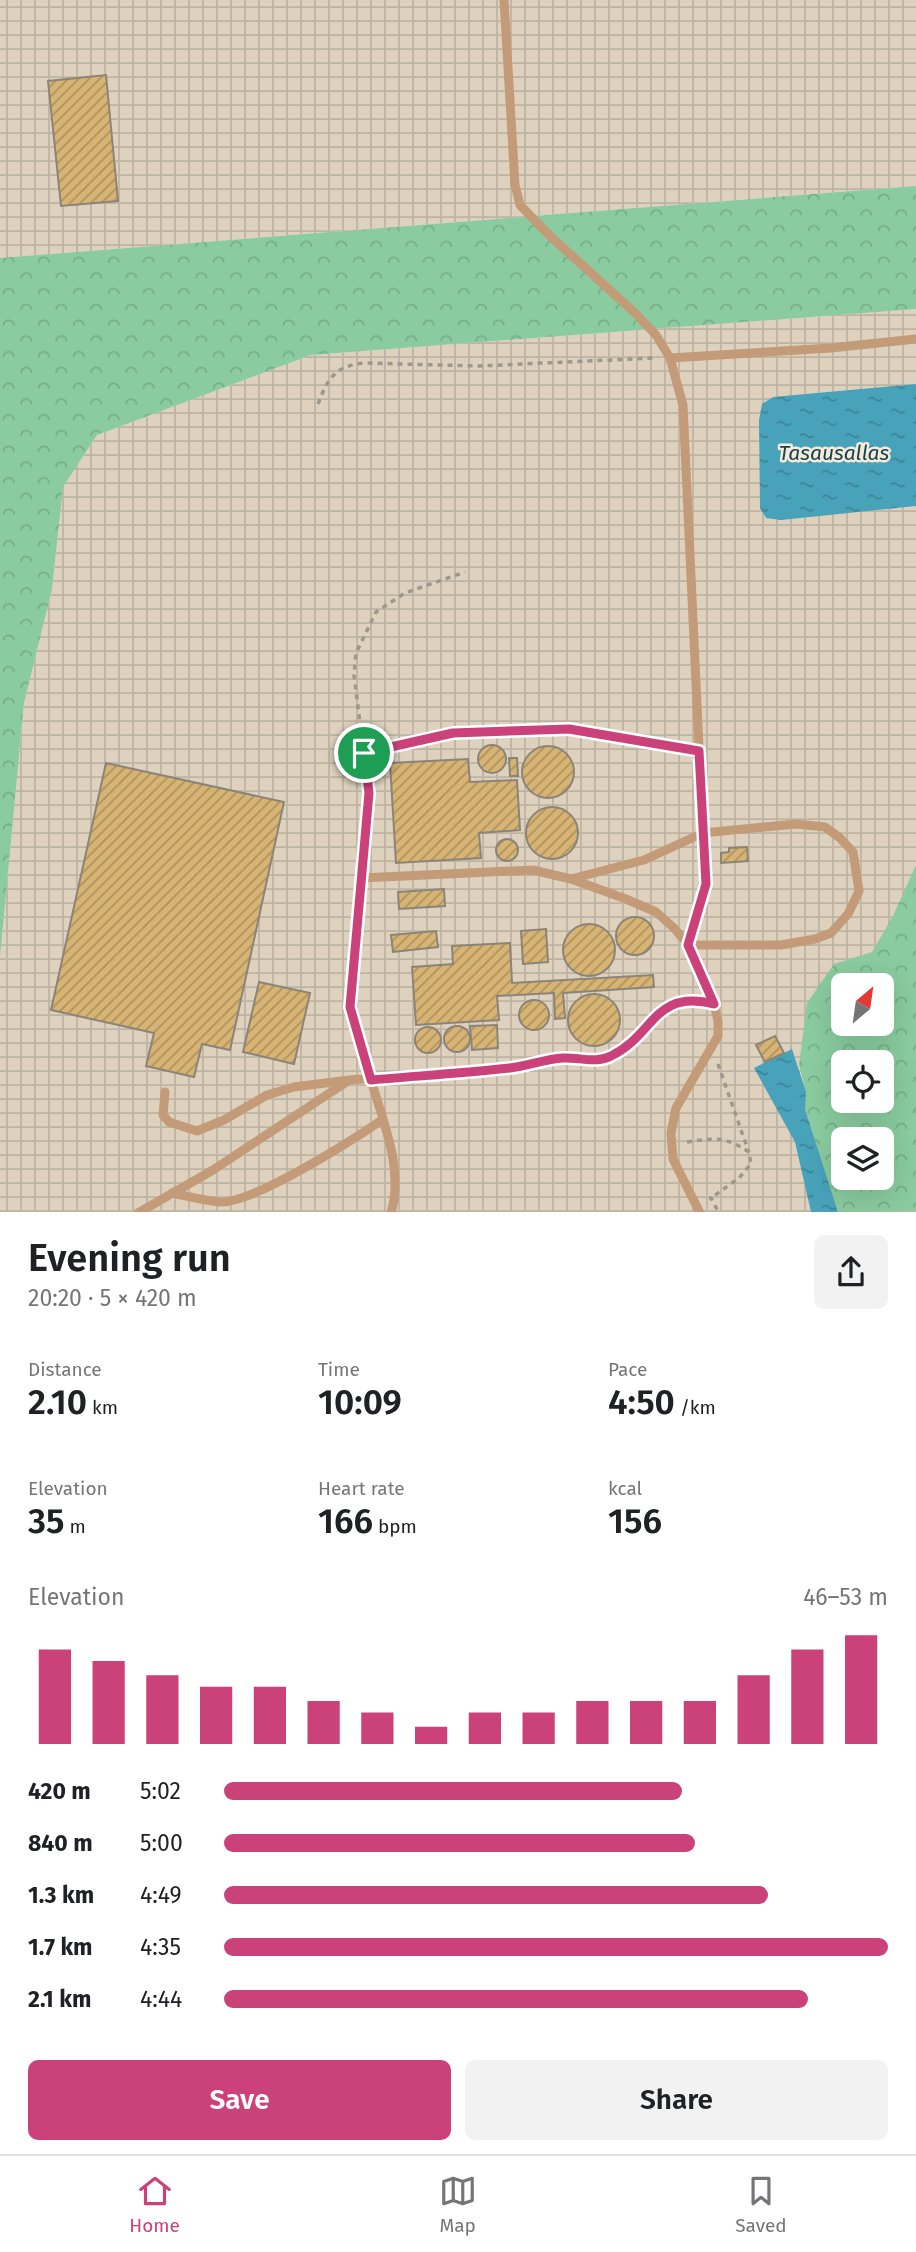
<!DOCTYPE html>
<meta charset="utf-8">
<style>
:root{--surface:#fff;--page:#f2f2f2;--text:#202124;--muted:#757577;--line:#e0e0e0;--accent:#cb427b}
body{margin:0;font-family:"Fira Sans",sans-serif;background:var(--page);color:var(--text);height:100vh;display:flex;flex-direction:column;font-size:26px;white-space:nowrap}
*{box-sizing:border-box;margin:0}
p{font-size:23px;color:var(--muted)}
.icon{flex:none;width:38px;height:38px;fill:none;stroke:currentColor;stroke-width:2;stroke-linecap:round;stroke-linejoin:round}
.map{position:relative;height:1212px;overflow:hidden}
.sheet{display:flex;flex-direction:column;background:var(--surface);flex:1}
.sheet>*{flex:none}
.needle{width:46px;rotate:29deg}
.buttons{position:absolute;left:831px;top:973px;display:grid;gap:14px}
.buttons a{display:grid;place-items:center;width:63px;height:63px;border-radius:10px;background:var(--surface);box-shadow:0 7px 28px #0002;font-size:35px}
.pin{position:absolute;display:grid;place-items:center;width:60px;height:60px;color:#fff;margin:-30px;border:4px solid #fff;border-radius:50%;box-shadow:0 2px 7px #0007}
.round{display:grid;place-items:center;flex:none;width:74px;height:74px;border-radius:10px;background:var(--page)}
.headline{display:flex;align-items:center;justify-content:space-between;height:119px;padding:0 28px}
h1{font-size:38px;font-weight:600;line-height:52px}
.stats{display:grid;grid-template-columns:repeat(3,1fr);gap:10px;height:119px;padding:7px 28px}
.stats div{display:grid;align-content:center}
.stats b{font-size:35px;font-weight:600}
.stats small{font-size:19px;font-weight:400}
.stats p{font-size:19px}
.chart{height:196px;padding:14px 28px}
.chart p{display:flex;justify-content:space-between}
.chart svg{width:100%;height:126px;margin-top:7px;stroke:var(--accent);stroke-width:6}
.cta{display:flex;gap:14px;margin-top:auto;padding:14px 28px}
.cta a{flex:1;height:80px;border-radius:10px;background:var(--accent);color:#fff;font-size:28px;font-weight:600;line-height:80px;text-align:center}
.cta a+a{background:var(--page);color:var(--text)}
ul{padding:0 28px;list-style:none;font-size:23px}
li{display:grid;grid-template-columns:112px 84px 1fr;align-items:center;height:52px}
li i{height:18px;border-radius:9px;background:var(--accent)}
.tabs{display:flex;justify-content:space-around;align-items:center;height:98px;border-top:2px solid var(--line);background:var(--surface);font-size:19px;color:var(--muted)}
.tabs a{display:grid;justify-items:center;gap:4px}
.tabs .current{color:var(--accent)}
.map>svg:first-child{display:block}
</style>
<div class="map">
<svg width="916" height="1213" viewBox="0 0 916 1213">
<defs>
<pattern id="industrial-grid" width="8" height="8" patternUnits="userSpaceOnUse" patternTransform="scale(1.75)"><rect width="8" height="8" fill="#ded2be"/><path d="M0 4h8M4 0v8" fill="none" stroke="#beb4a3"/></pattern>
<pattern id="forest-crowns" width="20" height="18" patternUnits="userSpaceOnUse" patternTransform="scale(1.75)"><rect width="20" height="18" fill="#8acb9f"/><path d="M2 6a3 3 0 1 1 6 0M12 15a3 3 0 1 1 6 0" fill="none" stroke="#77ae88"/></pattern>
<pattern id="water-ripples" width="26" height="14" patternUnits="userSpaceOnUse" patternTransform="scale(1.75)"><rect width="26" height="14" fill="#48a3ba"/><path d="M2 4q2-2 4 0t4 0M15 11q2-2 4 0t4 0" fill="none" stroke="#3c8597"/></pattern>
<pattern id="building-hatch" width="6" height="6" patternUnits="userSpaceOnUse" patternTransform="scale(1.75)"><rect width="6" height="6" fill="#d7b473"/><path d="M-1 1l2-2M0 6l6-6M5 7l2-2" fill="none" stroke="#ae925e"/></pattern>
</defs>
<rect width="100%" height="100%" fill="#e5ddcf"/>
<g fill="url(#industrial-grid)" fill-rule="evenodd">
<path d="M0 0H916V186L0 258Z"/>
<path d="M916 309V1212L0 1213V957L24 703 52 589 63 487 97 435 311 355ZM844 985H882V1024H844ZM844 1062H882V1101H844ZM844 1139H882V1178H844Z"/>
</g>
<g fill="url(#forest-crowns)" fill-rule="evenodd">
<path d="M916 186V309L311 355 97 435 63 487 52 589 24 703 0 957V258Z"/>
<path d="M916 865V1211L838 1212 805 1109 806 1092 799 1065 807 1003 834 964 872 952 893 916ZM844 985H882V1024H844ZM844 1062H882V1101H844ZM844 1139H882V1178H844Z"/>
</g>
<g fill="url(#water-ripples)">
<path d="M916 384V506L781 520 766 518 760 508 759 420 762 404 773 397Z"/>
<path d="M792 1049 806 1092 805 1109 838 1212H811L795 1142 754 1068Z"/>
</g>
<g fill="url(#building-hatch)" stroke="#8c8478" stroke-width="2">
<path d="M106 75 118 201 61 206 48 81Z"/>
<circle cx="492" cy="759" r="14"/>
<circle cx="548" cy="772" r="26"/>
<path d="M509 758H517L518 776H510Z"/>
<path d="M468 759 470 782 517 780 520 830 479 833 481 858 396 863 390 763Z"/>
<path d="M106 763 284 802 230 1050 202 1044 194 1077 146 1066 154 1033 51 1010Z"/>
<circle cx="552" cy="833" r="26"/>
<circle cx="507" cy="850" r="11"/>
<path d="M747 847 748 861 721 863V853L729 852V848Z"/>
<path d="M444 889 445 906 399 909 398 892Z"/>
<circle cx="635" cy="936" r="19"/>
<circle cx="589" cy="950" r="26"/>
<path d="M546 929 548 962 523 964 521 931Z"/>
<path d="M436 931 438 947 393 952 391 935Z"/>
<path d="M510 943 512 983 653 975 654 987 563 993 565 1018 555 1019 554 993 497 996 499 1020 416 1025 412 967 453 964 452 946Z"/>
<path d="M259 982 310 993 294 1064 243 1052Z"/>
<circle cx="594" cy="1020" r="26"/>
<circle cx="534" cy="1015" r="15"/>
<path d="M497 1025 498 1048 472 1050 470 1026Z"/>
<circle cx="457" cy="1039" r="13"/>
<circle cx="428" cy="1040" r="13"/>
<path d="M775 1036 784 1053 765 1062 756 1045Z"/>
</g>
<g fill="none" stroke-linecap="round" stroke-linejoin="round">
<g stroke="#9d978c" stroke-width="3.5" stroke-dasharray="5 5" stroke-linecap="butt">
<path d="M318 404C328 378 335 366 364 363L479 366 654 358"/>
<path d="M362 739 354 675 356 653 376 612 405 593 465 572"/>
<path d="M362 864 369 793 366 768"/>
<path d="M360 893 350 1007 366 1064"/>
<path d="M718 1064 748 1150"/>
<path d="M687 1142C714 1138 725 1136 749 1152L751 1164 739 1178 711 1198"/>
<path d="M709 1198H711L719 1213"/>
<path d="M757 1213V1212"/>
</g>
<g stroke="#c49b78" stroke-width="9">
<path d="M504 0 515 185 520 205 550 236 634 312 656 335 670 358 683 405 703 833 706 884 688 945H781L815 939 831 933 848 914 859 891 853 852 840 838 825 827 796 824 703 833 644 860 571 879"/>
<path d="M670 358 831 348 916 339"/>
<path d="M364 753 453 733 569 729 699 751"/>
<path d="M361 878 533 870 571 879 626 899 656 912 674 928 688 945 714 1004 718 1021V1036L676 1108 671 1133 673 1159 700 1213"/>
<path d="M371 1080C383 1122 404 1169 391 1213"/>
<path d="M165 1092 163 1115 169 1122 197 1131 224 1120 267 1095 294 1087 349 1080 514 1068 566 1057 589 1060 609 1058 634 1042 653 1018 667 1006 695 999 714 1004"/>
<path d="M172 1193C187 1196 204 1201 220 1202 254 1203 351 1141 382 1120"/>
<path d="M138 1213 213 1170 348 1081"/>
</g>
</g>
<g fill="none" stroke-linecap="round" stroke-linejoin="round">
<defs>
<path id="route" d="M569 729 699 751 706 884 688 945 714 1004C653 989 655 1035 611 1056 596 1064 579 1057 563 1058 545 1059 528 1066 510 1068 464 1073 417 1076 371 1080L350 1007 369 793 364 753 453 733Z"/>
</defs>
<use href="#route" stroke="#fff" stroke-width="14"/>
<use href="#route" stroke="#cb427b" stroke-width="9"/>
</g>
<g text-anchor="middle" stroke-width="5" stroke-linejoin="round" paint-order="stroke">
<g font-size="21" font-style="italic" fill="#19424c" stroke="#f3ebdc">
<text x="834" y="460">Tasausallas</text>
</g>
</g>
</svg>
<div class="buttons">
<a><svg class="needle" viewBox="-14 -14 28 28"><path d="M0-13l5 13h-10z" fill="#e53935"/><path d="M0 13l5-13h-10z" fill="#757577"/></svg></a>
<a><svg class="icon" aria-label="locate" viewBox="0 0 24 24"><circle cx="12" cy="12" r="6"/><path d="M12 2v4M12 18v4M2 12h4M18 12h4"/></svg></a>
<a><svg class="icon" aria-label="layers" viewBox="0 0 24 24"><path d="M12 4l9 5-9 5-9-5zM3 14l9 5 9-5"/></svg></a>
</div>
<div class="pin" style="left:364px;top:753px;background:#1e9e55"><svg class="icon" aria-label="arrive" viewBox="0 0 24 24"><path d="M6 21V4h12l-3 4 3 4H6"/></svg></div>
</div>
<section class="sheet">
<div class="headline"><div><h1>Evening run</h1><p>20:20 · 5 × 420 m</p></div><a class="round"><svg class="icon" aria-label="share" viewBox="0 0 24 24"><path d="M12 15V3M7 8l5-5 5 5M5 13v7h14v-7"/></svg></a></div>
<div class="stats">
<div><p>Distance</p><b>2.10<small> km</small></b></div>
<div><p>Time</p><b>10:09</b></div>
<div><p>Pace</p><b>4:50<small> /km</small></b></div>
</div>
<div class="stats">
<div><p>Elevation</p><b>35<small> m</small></b></div>
<div><p>Heart rate</p><b>166<small> bpm</small></b></div>
<div><p>kcal</p><b>156</b></div>
</div>
<div class="chart"><p><span>Elevation</span>46–53 m</p>
<svg viewBox="0 0 160 44" preserveAspectRatio="none"><path d="M5 44V11M15 44V15M25 44V20M35 44V24M45 44V24M55 44V29M65 44V33M75 44V38M85 44V33M95 44V33M105 44V29M115 44V29M125 44V29M135 44V20M145 44V11M155 44V6"/></svg>
</div>
<ul>
<li><b>420 m</b>5:02<i style="width:69%"></i></li>
<li><b>840 m</b>5:00<i style="width:71%"></i></li>
<li><b>1.3 km</b>4:49<i style="width:82%"></i></li>
<li><b>1.7 km</b>4:35<i style="width:100%"></i></li>
<li><b>2.1 km</b>4:44<i style="width:88%"></i></li>
</ul>
<div class="cta"><a>Save</a><a>Share</a></div>
</section>
<nav class="tabs">
<a class="current"><svg class="icon" aria-label="home" viewBox="0 0 24 24"><path d="M3 11l9-7 9 7M6 9v11h12V9"/></svg>Home</a>
<a><svg class="icon" aria-label="map" viewBox="0 0 24 24"><path d="M3 6l6-2 6 2 6-2v14l-6 2-6-2-6 2zM9 4v14M15 6v14"/></svg>Map</a>
<a><svg class="icon" aria-label="saved" viewBox="0 0 24 24"><path d="M7 4h10v16l-5-4-5 4z"/></svg>Saved</a>
</nav>
